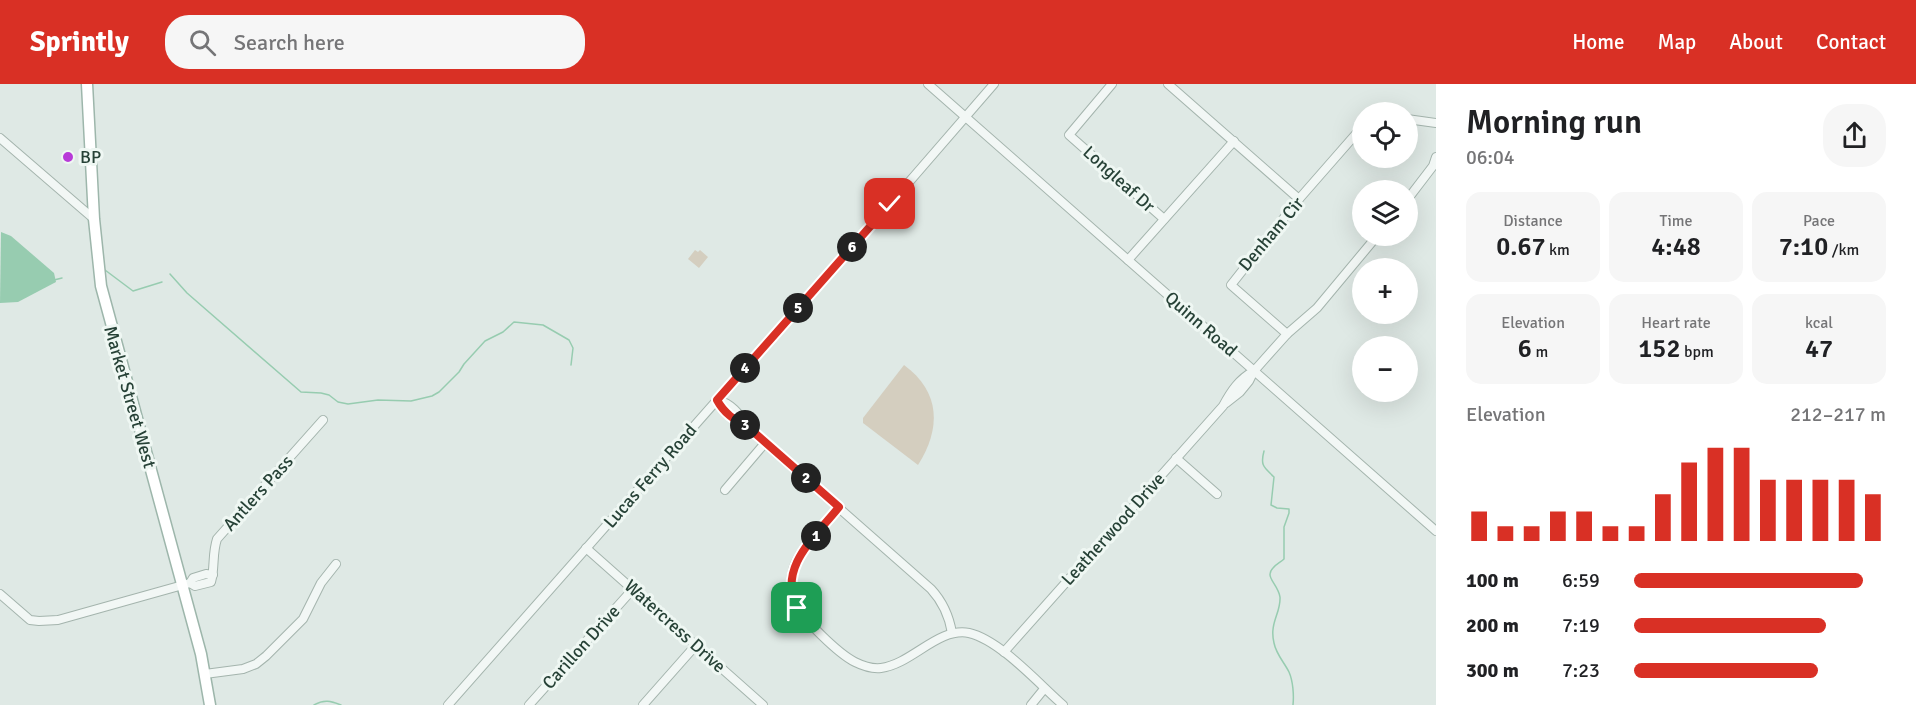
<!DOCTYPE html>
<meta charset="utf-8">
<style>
:root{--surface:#fff;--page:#f6f6f6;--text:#202124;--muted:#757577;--accent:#d93025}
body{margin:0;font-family:Signika,sans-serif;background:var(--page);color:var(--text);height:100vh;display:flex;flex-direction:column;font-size:22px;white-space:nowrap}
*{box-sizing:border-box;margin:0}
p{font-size:20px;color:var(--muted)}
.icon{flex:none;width:33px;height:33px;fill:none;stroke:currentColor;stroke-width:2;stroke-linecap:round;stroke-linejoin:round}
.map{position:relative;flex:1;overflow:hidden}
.drawer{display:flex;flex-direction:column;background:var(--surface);width:480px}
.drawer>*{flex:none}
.controls{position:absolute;left:1352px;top:18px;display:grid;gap:12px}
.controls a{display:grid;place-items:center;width:66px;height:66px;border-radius:50%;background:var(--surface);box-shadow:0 6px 24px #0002;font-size:30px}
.pin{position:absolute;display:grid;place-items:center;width:51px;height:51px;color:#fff;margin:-26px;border-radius:12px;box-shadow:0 3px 9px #0006}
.km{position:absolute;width:30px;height:30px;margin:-15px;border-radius:50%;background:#222;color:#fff;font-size:16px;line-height:30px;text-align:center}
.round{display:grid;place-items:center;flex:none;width:63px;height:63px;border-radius:24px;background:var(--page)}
.summary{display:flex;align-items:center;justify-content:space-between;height:102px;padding:0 30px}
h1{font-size:33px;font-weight:600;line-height:45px}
.stats{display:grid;grid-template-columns:repeat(3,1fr);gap:9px;height:102px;padding:6px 30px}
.stats div{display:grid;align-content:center;border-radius:15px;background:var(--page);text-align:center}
.stats b{font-size:26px;font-weight:600}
.stats small{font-size:16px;font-weight:400}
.stats p{font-size:16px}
.chart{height:168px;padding:12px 30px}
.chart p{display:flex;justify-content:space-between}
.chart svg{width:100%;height:108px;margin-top:6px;stroke:var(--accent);stroke-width:6}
ul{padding:0 30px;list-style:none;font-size:20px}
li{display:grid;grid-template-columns:96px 72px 1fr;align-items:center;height:45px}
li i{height:15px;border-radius:8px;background:var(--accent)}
header{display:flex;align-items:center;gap:36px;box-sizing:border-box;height:84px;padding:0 30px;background:var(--accent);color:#fff}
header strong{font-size:28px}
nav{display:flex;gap:33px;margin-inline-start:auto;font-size:21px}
.search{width:420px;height:54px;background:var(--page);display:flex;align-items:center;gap:15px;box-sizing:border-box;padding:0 21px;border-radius:24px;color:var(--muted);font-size:22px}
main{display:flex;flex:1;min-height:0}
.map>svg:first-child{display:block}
</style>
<header>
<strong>Sprintly</strong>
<div class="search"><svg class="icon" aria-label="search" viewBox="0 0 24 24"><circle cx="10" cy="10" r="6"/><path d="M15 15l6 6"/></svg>Search here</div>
<nav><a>Home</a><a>Map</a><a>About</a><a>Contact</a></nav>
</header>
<main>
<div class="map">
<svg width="1436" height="621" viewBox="0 0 1436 621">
<rect width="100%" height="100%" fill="#dfe9e5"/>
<g fill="#d4cebf">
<path d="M695 166 698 168 700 166 708 173 699 184 688 175Z"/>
<path d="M904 281C941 308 941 345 918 381L863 339V334Z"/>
</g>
<path fill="#97ccb0" d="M1 148 11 152 54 189 56 198 18 218 0 219Z"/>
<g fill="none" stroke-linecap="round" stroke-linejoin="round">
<g stroke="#97ccb0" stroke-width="1.5">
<path d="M105 186 133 207 162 198"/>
<path d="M170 190 187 209 301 308 321 309 329 311 338 318 348 320 378 316 411 317 432 312 439 308 459 288 464 280 485 257 503 248 514 238 543 241 569 256 573 264 571 281"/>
<path d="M54 196 62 194"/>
<path d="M1264 367C1260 382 1264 383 1274 393L1271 421 1277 424 1289 425V429L1284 443V475C1281 478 1276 480 1273 484 1264 493 1278 500 1280 513 1281 529 1269 539 1274 559 1276 570 1284 578 1289 588 1293 597 1294 611 1293 621"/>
<path d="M314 621C324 615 331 617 341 621"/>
</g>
<defs>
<g id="minor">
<path d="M928 0 1436 447"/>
<path d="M1112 0 1069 51 1164 135"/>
<path d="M1168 0 1299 115"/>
<path d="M1407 35 1436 39"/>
<path d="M0 54 94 135"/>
<path d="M1407 116 1433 82 1436 73"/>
<path d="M1128 176 1234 57"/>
<path d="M1287 250 1231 201 1299 115 1362 43"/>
<path d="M717 316C731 319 739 330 747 341 752 348 759 353 765 359L931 505C943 518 949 531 952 549"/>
<path d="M717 316 727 330 746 342"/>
<path d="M1226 319 1240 308 1249 297 1254 287 1287 250 1317 224 1377 152"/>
<path d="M1176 374 1217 410"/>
<path d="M725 406 765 359"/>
<path d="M839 423C824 442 796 466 792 490 790 499 790 508 794 517 801 534 839 570 855 578 863 582 872 585 881 584 912 580 938 543 969 549 1000 556 1039 600 1063 621"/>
<path d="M586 464 763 621"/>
<path d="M190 499 195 502 211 498C215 483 212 470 217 455L323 336"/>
<path d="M0 510 30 536 39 537 58 536 190 499 193 494 206 490 213 491"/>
<path d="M1004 568 1223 322C1231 307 1239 295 1254 287"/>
<path d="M205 590 243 585 256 580 266 572 303 535 321 499 336 480"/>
<path d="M448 621 890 120 994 0"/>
<path d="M529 621 633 505"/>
<path d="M643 621 696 561"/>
<path d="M1031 621 1044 605"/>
</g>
<path id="major" d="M87 0 94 135 101 202 201 570 210 621"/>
</defs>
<use href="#minor" stroke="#a4b4ad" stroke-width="10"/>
<use href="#major" stroke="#9db6ab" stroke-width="13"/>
<use href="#minor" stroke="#f2f7f5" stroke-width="8"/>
<use href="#major" stroke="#fff" stroke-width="10"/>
</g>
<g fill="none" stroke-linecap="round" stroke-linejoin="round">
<defs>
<path id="route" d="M797 524C777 483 816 452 839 423L748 343C734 336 724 329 717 316L890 120"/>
</defs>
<use href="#route" stroke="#fff" stroke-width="12"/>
<use href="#route" stroke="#d93025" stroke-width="8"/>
</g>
<circle fill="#b83ad8" stroke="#eff7f3" stroke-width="2" cx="68" cy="73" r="6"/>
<g text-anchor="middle" stroke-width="6" stroke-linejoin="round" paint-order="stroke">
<g font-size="18" fill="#274237" stroke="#eff7f3" text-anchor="start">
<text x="80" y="79">BP</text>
</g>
<g font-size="18" fill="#274237" stroke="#eff7f3">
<text transform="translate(1119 95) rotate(42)" y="6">Longleaf Dr</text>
<text transform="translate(1271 150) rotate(-50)" y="6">Denham Cir</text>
<text transform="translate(1201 240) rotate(41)" y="6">Quinn Road</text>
<text transform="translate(130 313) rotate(74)" y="6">Market Street West</text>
<text transform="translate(650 392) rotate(-49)" y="6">Lucas Ferry Road</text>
<text transform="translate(258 409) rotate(-48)" y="6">Antlers Pass</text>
<text transform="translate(1113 445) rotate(-48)" y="6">Leatherwood Drive</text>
<text transform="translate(675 542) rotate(42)" y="6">Watercress Drive</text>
<text transform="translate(581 563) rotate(-48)" y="6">Carillon Drive</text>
</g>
</g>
</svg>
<div class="controls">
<a><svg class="icon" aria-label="locate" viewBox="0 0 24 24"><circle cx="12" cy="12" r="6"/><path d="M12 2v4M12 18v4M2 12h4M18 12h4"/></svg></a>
<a><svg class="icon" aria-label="layers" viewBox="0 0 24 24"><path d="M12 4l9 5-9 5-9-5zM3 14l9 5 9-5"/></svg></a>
<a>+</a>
<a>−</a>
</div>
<div class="pin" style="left:797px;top:524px;background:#1e9e55"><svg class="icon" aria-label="arrive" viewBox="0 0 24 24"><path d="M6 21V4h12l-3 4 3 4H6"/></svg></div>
<div class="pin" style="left:890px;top:120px;background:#d93025"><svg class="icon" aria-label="check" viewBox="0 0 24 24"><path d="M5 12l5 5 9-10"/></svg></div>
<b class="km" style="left:816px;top:452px">1</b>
<b class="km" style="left:806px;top:394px">2</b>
<b class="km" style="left:745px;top:341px">3</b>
<b class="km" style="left:745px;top:284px">4</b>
<b class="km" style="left:798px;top:224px">5</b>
<b class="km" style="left:852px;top:163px">6</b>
</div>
<section class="drawer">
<div class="summary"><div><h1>Morning run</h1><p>06:04</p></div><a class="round"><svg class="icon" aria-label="share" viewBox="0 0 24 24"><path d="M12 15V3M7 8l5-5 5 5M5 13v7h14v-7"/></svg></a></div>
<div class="stats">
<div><p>Distance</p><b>0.67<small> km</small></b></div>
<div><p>Time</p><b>4:48</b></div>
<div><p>Pace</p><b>7:10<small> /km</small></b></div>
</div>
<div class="stats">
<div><p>Elevation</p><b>6<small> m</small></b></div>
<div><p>Heart rate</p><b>152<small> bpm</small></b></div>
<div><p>kcal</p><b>47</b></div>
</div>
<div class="chart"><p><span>Elevation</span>212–217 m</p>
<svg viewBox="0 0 160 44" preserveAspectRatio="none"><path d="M5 44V32M15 44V38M25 44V38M35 44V32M45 44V32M55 44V38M65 44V38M75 44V25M85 44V12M95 44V6M105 44V6M115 44V19M125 44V19M135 44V19M145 44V19M155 44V25"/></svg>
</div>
<ul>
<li><b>100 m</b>6:59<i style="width:91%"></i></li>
<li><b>200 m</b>7:19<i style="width:76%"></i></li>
<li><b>300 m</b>7:23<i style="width:73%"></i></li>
</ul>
</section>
</main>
